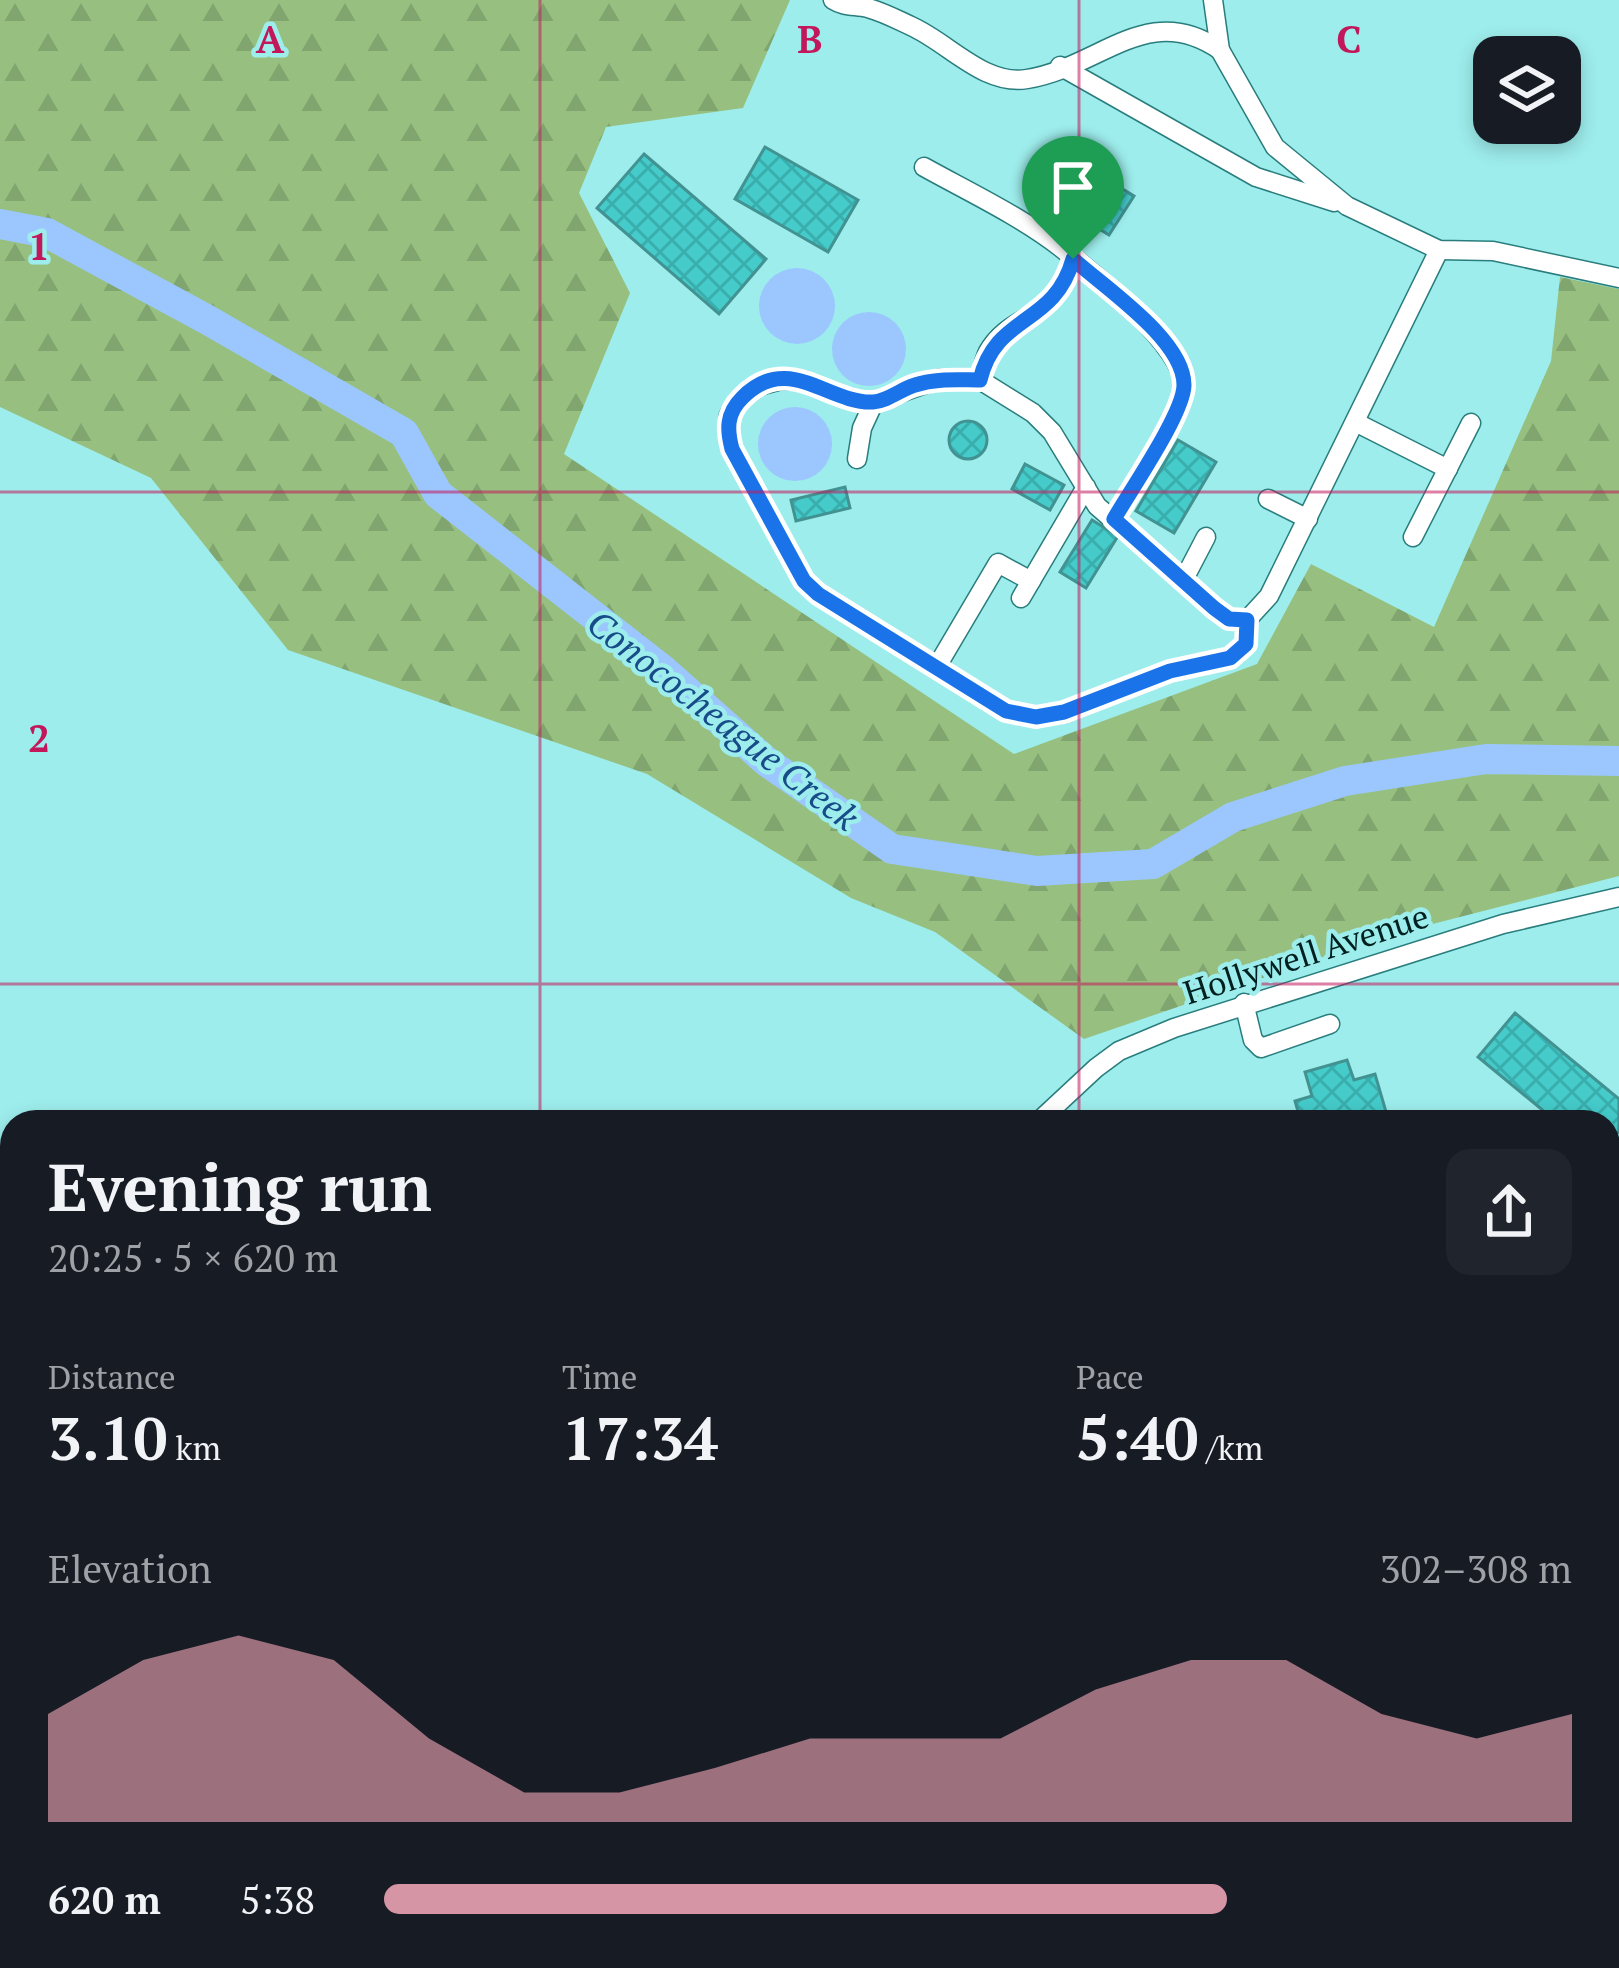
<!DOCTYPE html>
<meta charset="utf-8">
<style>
:root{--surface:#171b24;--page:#20242c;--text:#f1f3f6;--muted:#9ea1a6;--accent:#d695a5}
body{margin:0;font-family:"PT Serif",serif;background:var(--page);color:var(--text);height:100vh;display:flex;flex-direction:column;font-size:45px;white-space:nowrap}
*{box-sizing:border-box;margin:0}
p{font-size:39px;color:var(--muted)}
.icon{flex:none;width:66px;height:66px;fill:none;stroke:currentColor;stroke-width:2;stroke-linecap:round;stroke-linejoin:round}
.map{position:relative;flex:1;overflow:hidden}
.drawer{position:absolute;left:0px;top:1110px;width:1620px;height:858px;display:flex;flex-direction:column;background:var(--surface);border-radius:36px 36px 0 0;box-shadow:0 6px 18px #0003}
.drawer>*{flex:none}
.fabs{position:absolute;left:1473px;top:36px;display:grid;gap:24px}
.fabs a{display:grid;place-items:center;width:108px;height:108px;border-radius:24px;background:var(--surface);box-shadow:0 6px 18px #0003;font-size:60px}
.pin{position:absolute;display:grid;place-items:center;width:102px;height:102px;color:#fff;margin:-123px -51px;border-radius:50% 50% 50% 0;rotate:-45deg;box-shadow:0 0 12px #0007}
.pin .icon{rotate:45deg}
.round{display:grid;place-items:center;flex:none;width:126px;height:126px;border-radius:24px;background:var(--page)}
.headline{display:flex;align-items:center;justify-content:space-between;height:204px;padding:0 48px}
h1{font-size:66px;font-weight:600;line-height:90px}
.figures{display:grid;grid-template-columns:repeat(3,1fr);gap:18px;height:204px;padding:12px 48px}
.figures div{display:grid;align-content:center}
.figures b{font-size:60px;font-weight:600}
.figures small{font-size:33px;font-weight:400}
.figures p{font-size:33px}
.chart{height:336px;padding:24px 48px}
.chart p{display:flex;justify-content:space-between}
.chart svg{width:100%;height:216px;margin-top:12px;fill:var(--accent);opacity:.7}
ul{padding:0 48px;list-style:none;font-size:39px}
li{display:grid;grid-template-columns:192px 144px 1fr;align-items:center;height:90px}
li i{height:30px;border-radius:15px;background:var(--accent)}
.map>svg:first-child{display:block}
</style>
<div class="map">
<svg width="1619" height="1968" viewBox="0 0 1619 1968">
<defs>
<pattern id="forest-firs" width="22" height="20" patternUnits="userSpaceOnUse" patternTransform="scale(3)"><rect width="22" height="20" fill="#97c080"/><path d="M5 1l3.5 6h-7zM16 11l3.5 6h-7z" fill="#80a56e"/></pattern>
<pattern id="building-cross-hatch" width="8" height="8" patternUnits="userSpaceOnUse" patternTransform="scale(3)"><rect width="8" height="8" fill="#44cbca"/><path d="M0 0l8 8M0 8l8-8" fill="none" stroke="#3aaead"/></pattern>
</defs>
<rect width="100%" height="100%" fill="#9dedec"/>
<path fill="url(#forest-firs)" d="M0 0H790L743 108 606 127 579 193 630 293 564 454 1014 754 1257 664 1311 564 1434 627 1551 361 1560 277 1619 289V876L1382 937 1084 1039 935 932 851 898 647 774 288 650 151 478 0 407Z"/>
<g fill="#9bc7fe">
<circle cx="797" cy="306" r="38"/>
<circle cx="869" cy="349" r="37"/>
<circle cx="795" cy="444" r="37"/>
</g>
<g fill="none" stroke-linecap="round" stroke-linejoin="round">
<path stroke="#9bc7fe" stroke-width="30" d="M0 224 47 233 206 319 404 433 438 494 662 669 767 762 892 849 1037 871 1153 864 1233 817 1345 781 1486 759 1619 761"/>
</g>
<g fill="url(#building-cross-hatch)" stroke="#419291" stroke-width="3">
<path d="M765 147 858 200 828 252 735 199Z"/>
<path d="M1064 153 1134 196 1109 235 1040 193Z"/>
<path d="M644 154 766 259 719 314 597 208Z"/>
<circle cx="968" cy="440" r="19"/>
<path d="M1178 440 1216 462 1174 533 1136 511Z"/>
<path d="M1025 464 1064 485 1050 510 1012 489Z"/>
<path d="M845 487 850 508 796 521 791 500Z"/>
<path d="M1092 520 1118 536 1086 588 1060 572Z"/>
<path d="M1515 1013 1619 1099V1131L1608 1145V1122H1557L1478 1057Z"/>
<path d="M1347 1060 1354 1080 1375 1074 1389 1122H1301L1295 1101 1312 1096 1305 1072Z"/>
<path d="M1619 1837V1873L1608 1862V1848Z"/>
</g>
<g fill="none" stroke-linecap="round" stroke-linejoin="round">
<defs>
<g id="minor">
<path d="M833 0C844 7 855 5 868 8 883 12 898 20 911 26 949 43 984 86 1027 79 1101 67 1147 0 1220 50"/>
<path d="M1213 0 1220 50 1275 147 1347 206 1439 250 1493 251 1619 278"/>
<path d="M1060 66 1256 177 1334 202"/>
<path d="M924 167C969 192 1018 215 1060 247 1091 271 1188 349 1184 389 1181 419 1131 489 1114 519"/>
<path d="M980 380C982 371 984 360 988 352 1011 311 1055 323 1073 259"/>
<path d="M1357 423 1448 469"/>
<path d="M857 459 862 428 874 402"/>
<path d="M1268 499 1308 519"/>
<path d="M1413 537 1471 423"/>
<path d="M1183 581 1206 537"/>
<path d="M1021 598 1086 487"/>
<path d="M1247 620 1245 644 1230 658 1170 671 1065 713 1036 717 1006 711 817 594 804 581 732 449 728 433 729 415 739 401 755 387 781 380H800L854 400 874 402 939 379 980 380 1033 413 1052 432 1097 506 1214 608 1229 619 1247 620 1269 596 1439 250"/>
<path d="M936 668 998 563 1031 581"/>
<path d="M1244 1003 1253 1040 1261 1048 1330 1024"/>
<path d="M1038 1122 1096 1068 1119 1051 1174 1028 1503 924 1619 897"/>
<path d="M0 1661 12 1665"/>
<path d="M1608 1739 1619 1728"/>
<path d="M0 1797 12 1795"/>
<path d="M1608 1947 1619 1958"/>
<path d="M600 1956 616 1968"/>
<path d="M1087 1956 1092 1968"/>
<path d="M251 1968 261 1956"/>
</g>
</defs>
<use href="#minor" stroke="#2a7d7d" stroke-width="21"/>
<g stroke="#62a09f" stroke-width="3" stroke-dasharray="6 6" stroke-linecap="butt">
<path d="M647 1956 666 1968"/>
<path d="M958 1956V1968"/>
</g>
<use href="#minor" stroke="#fff" stroke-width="18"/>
</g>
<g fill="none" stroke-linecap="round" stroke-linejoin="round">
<defs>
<path id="route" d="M1073 259C1105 288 1184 340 1184 385 1184 413 1130 491 1114 519L1214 608 1229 619 1247 620 1246 644 1230 658 1170 671 1064 712 1036 717 1006 711 818 594 804 581 732 449C727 430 726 414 742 398 788 351 828 404 873 402 888 401 901 389 915 385 937 378 958 380 980 380 996 313 1054 327 1073 259Z"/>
</defs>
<use href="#route" stroke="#fff" stroke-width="24"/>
<use href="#route" stroke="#1a73e8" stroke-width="15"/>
</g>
<path fill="none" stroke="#c2185b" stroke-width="3" stroke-opacity="0.55" d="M540 0V1122M1079 0V1122M0 492H1619M0 984H1619M0 1476H12M1608 1476H1619M540 1956V1968M1079 1956V1968"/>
<g text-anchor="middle" stroke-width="9" stroke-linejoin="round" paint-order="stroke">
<g font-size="33" fill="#002020" stroke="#9dedec">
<text transform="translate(1306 954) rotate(-18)" y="12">Hollywell Avenue</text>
</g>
<g font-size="36" font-style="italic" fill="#174c89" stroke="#9dedec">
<text transform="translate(723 720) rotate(38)" y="13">Conococheague Creek</text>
</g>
</g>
<g font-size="39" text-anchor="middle" font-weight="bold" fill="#c2185b" stroke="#9dedec" stroke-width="9" stroke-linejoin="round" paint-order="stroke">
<text x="270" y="53">A</text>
<text x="810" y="53">B</text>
<text x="1349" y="53">C</text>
<text x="39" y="260">1</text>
<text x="39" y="752">2</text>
</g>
</svg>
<div class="fabs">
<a><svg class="icon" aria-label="layers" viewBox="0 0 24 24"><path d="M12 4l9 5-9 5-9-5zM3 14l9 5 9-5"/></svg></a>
</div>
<div class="pin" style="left:1073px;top:259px;background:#1e9e55"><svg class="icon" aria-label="arrive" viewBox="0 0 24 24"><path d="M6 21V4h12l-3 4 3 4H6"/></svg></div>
<section class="drawer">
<div class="headline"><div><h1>Evening run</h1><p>20:25 · 5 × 620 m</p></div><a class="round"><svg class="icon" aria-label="share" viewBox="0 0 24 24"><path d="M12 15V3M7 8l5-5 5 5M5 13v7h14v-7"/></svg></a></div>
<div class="figures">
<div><p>Distance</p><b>3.10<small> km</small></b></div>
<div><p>Time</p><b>17:34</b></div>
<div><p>Pace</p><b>5:40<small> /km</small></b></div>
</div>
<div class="chart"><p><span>Elevation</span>302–308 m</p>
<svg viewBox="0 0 160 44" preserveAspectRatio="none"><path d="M0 44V22L10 11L20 6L30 11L40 27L50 38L60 38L70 33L80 27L90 27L100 27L110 17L120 11L130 11L140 22L150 27L160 22V44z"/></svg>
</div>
<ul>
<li><b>620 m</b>5:38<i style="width:71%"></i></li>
</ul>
</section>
</div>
